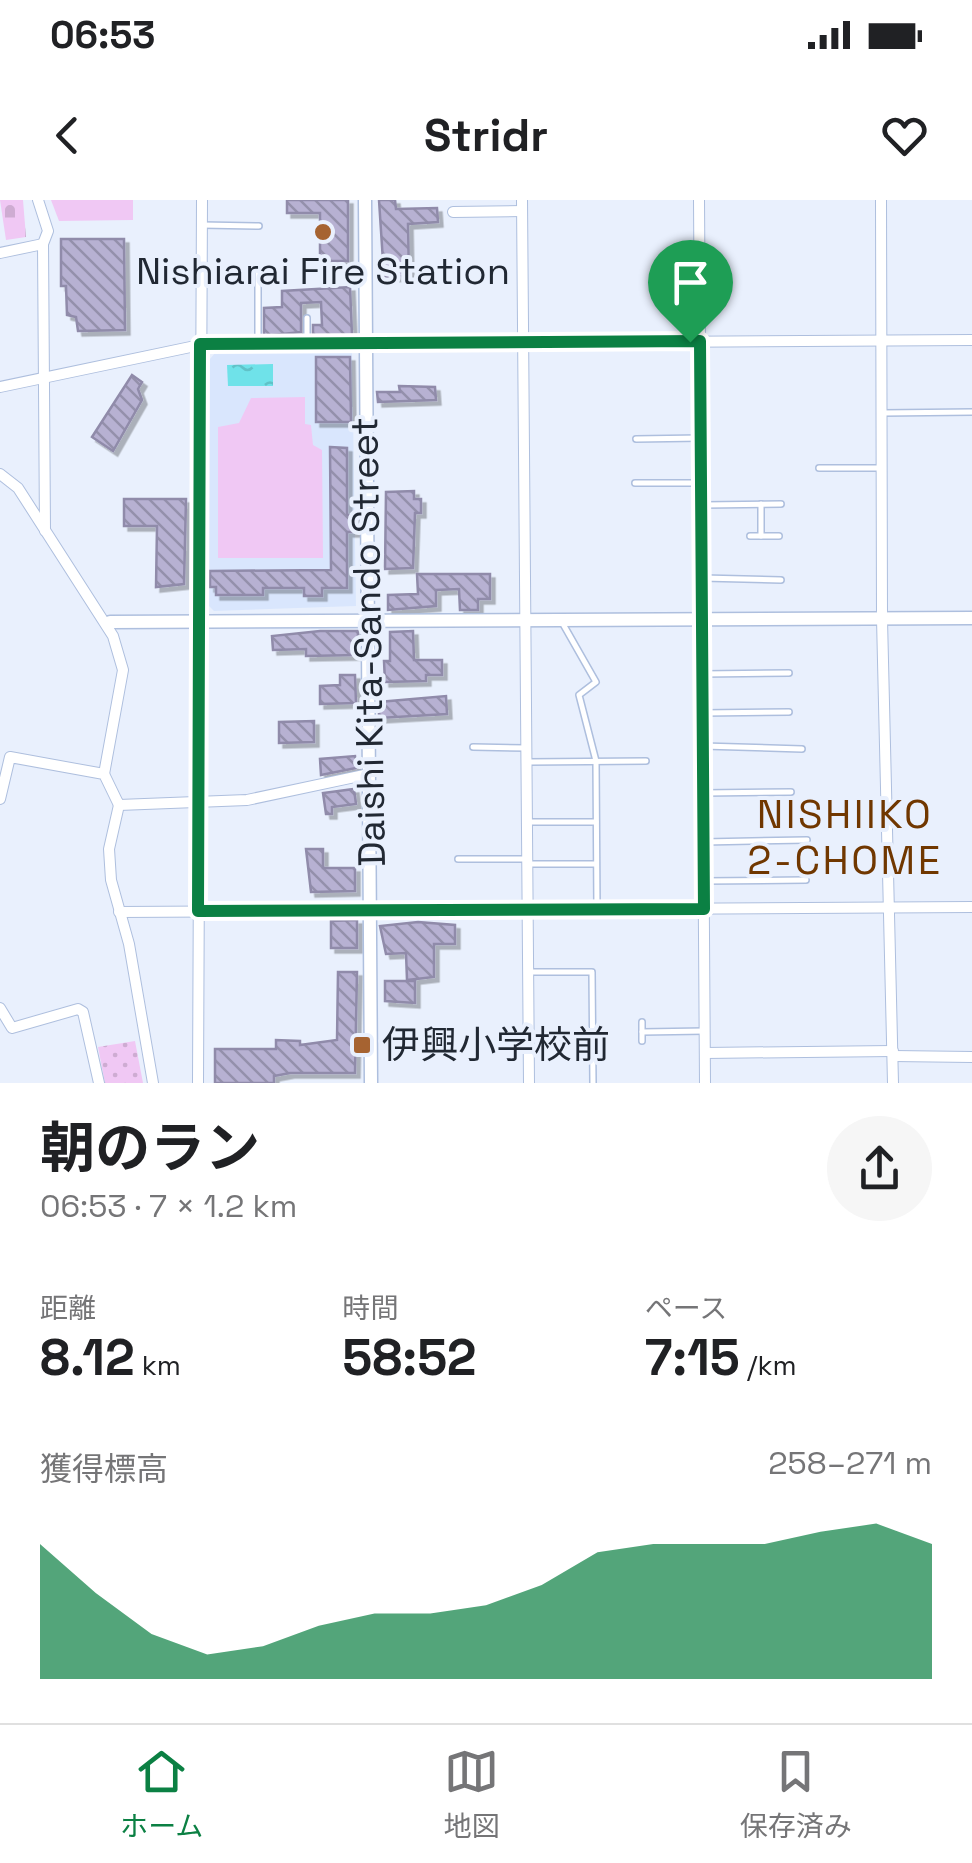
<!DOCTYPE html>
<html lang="ja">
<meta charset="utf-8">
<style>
:root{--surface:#fff;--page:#f6f6f6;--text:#202124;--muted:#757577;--line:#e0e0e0;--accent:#0b8043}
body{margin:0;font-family:"Space Grotesk","Noto Sans JP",sans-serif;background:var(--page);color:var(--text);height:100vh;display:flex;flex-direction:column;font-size:38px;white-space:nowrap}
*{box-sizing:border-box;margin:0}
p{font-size:32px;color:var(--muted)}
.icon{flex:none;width:55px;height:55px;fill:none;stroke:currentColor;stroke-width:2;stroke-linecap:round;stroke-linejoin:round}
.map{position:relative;height:883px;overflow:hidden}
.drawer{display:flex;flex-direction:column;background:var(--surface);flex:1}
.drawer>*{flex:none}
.pin{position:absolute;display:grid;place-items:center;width:85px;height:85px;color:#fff;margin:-102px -42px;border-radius:50% 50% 50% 0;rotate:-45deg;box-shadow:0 0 10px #0007}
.pin .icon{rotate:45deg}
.round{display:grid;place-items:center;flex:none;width:105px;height:105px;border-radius:52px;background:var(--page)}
.head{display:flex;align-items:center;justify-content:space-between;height:170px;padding:0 40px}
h1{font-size:55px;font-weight:700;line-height:75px}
.metrics{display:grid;grid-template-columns:repeat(3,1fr);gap:15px;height:170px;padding:10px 40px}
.metrics div{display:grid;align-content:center}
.metrics b{font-size:50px;font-weight:700}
.metrics small{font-size:28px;font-weight:400}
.metrics p{font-size:28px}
.chart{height:280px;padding:20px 40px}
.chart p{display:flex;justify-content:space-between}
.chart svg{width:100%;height:180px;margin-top:10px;fill:var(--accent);opacity:.7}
.status{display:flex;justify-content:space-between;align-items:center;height:70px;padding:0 50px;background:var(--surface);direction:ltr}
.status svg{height:28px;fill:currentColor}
header{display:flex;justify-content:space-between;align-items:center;height:130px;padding:0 40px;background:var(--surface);font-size:45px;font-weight:700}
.tab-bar{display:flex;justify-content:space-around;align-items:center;height:140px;border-top:2px solid var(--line);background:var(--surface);font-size:28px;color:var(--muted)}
.tab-bar a{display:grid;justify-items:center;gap:5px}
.tab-bar .selected{color:var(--accent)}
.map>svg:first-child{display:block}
</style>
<div class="status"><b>06:53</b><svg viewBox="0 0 49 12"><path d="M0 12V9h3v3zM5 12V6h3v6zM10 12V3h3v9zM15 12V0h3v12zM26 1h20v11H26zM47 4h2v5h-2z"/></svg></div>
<header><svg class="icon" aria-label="back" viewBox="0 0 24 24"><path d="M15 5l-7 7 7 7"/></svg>Stridr<svg class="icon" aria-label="heart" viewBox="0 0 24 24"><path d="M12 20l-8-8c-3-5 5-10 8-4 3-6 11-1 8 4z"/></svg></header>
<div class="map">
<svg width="972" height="883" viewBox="0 0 972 883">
<defs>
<pattern id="grass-dots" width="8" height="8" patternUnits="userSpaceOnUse" patternTransform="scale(2.5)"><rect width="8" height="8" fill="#f0c8f4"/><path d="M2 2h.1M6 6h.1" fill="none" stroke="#ceacd2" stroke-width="1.8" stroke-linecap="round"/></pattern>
<pattern id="cemetery-stones" width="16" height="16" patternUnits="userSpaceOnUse" patternTransform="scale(2.5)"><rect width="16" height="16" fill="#f0c8f4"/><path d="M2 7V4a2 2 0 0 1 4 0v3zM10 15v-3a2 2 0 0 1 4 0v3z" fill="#ceacd2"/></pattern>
<pattern id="water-ripples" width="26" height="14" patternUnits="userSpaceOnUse" patternTransform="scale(2.5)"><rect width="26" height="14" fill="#6fe2e9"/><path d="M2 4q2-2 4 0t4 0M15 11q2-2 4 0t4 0" fill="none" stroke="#60c2c8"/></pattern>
<pattern id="building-back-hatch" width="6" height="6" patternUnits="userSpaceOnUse" patternTransform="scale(2.5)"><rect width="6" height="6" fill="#b7b1d2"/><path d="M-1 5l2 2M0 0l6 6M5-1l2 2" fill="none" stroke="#9490ab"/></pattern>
<filter id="shadow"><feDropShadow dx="4.5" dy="4.5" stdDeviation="0" flood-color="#0004"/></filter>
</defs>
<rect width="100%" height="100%" fill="#e9f0fd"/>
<path fill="#d9e6fd" d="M352 152 356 406 214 411 207 404 210 159 215 153Z"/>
<path fill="url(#grass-dots)" d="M135 841 143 883H105L98 847Z"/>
<path fill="url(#cemetery-stones)" d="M0 0H23L26 37 6 40Z"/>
<g fill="#f0c8f4">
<path d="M51 0H133V20L59 21Z"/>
<path d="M305 197V224L311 225 313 245 322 250 323 358H218V227L239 223 251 198Z"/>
</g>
<path fill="url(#water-ripples)" d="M273 164V186H228L227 165Z"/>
<g fill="url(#building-back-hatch)" stroke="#908baa" stroke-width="2.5" filter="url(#shadow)">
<path d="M287 0H348V61H320V13H287Z"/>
<path d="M379 0H395L396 9 437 8 438 22 408 24 409 76 384 77Z"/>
<path d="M61 39H124L125 130 78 131 76 117 67 115 66 86H61Z"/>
<path d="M350 87 352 135 313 136V125H322L321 102 301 103V132L264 136V108L282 107V91Z"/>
<path d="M316 157H350L351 222H316Z"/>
<path d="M132 175 142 182 138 189 142 200 113 251 92 237Z"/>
<path d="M399 186 435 187 436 200 378 202 377 192H400Z"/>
<path d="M330 247 347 248V315H355V332H347V388H322V396H304V388H263V395H216V387H210V371L331 370Z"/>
<path d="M414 291V299H421V313H415L413 368 385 369 386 292Z"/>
<path d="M124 299H186L184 384 156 387 157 326H124Z"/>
<path d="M417 374H490V399H478V410H460L459 389 436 390V406L388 410V395L418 394Z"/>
<path d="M320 431H358V455L306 456V449L273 450 272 436Z"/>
<path d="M413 431 414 460H442V475H426V481L385 482 384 461H390V432Z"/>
<path d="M340 475H355L356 503 320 504V486L340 485Z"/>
<path d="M446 496 447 514 379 518V502Z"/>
<path d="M314 521V542L279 543V522Z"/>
<path d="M355 556 356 568 321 575 320 559Z"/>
<path d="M354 589 356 604 332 607V614H326L323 593Z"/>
<path d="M306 649H323V668H355V691L311 692Z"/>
<path d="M357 720V748H331V721Z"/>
<path d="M418 722 455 725V744H434V777L407 780 406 753 386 754 380 726Z"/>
<path d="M338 772H357L355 873H290L274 876V883H215V849H276V840L300 841V845L337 840Z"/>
<path d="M385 781H415V803L385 801Z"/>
</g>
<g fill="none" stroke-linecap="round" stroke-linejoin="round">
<defs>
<g id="service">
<path d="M202 25 259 26"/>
<path d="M258 71V143"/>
<path d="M307 118V143"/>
<path d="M883 213 972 212"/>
<path d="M636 239 700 238"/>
<path d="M819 268H881"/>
<path d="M635 283H700"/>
<path d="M761 304V336"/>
<path d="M704 305 781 304"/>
<path d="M750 336H779"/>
<path d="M703 378 781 380"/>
<path d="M563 424 596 482 579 495 596 561 597 708"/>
<path d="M703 474 789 473"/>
<path d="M703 513 789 512"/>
<path d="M703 546 802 549"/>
<path d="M473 547 526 548"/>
<path d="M529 562 646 561"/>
<path d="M704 593 791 592"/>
<path d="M529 622H596"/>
<path d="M704 642 807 640"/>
<path d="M458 659H527"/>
<path d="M529 664H596"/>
<path d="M704 681 806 680"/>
<path d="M531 772H592L593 883"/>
<path d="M642 822V841"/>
<path d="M642 832 705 831"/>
<path d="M530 837H592"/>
</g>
<g id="minor">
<path d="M38 0 48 31 43 44 45 331"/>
<path d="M522 0 529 883"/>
<path d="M699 0 705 883"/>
<path d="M881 0 882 419 893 883"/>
<path d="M453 12 522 11"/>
<path d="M0 53 43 44"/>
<path d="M0 187 200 145 972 140"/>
<path d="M0 274 18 288 113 436 123 470 104 574"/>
<path d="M0 599 10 557 104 574 119 605 247 600 369 574"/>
<path d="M119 605 109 649 111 680 129 744 153 883"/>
<path d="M119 712 972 707"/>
<path d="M0 808 12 828 78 809 83 812 99 883"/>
<path d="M705 853 893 851"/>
<path d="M893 856 972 857"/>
<path d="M198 883 202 0"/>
</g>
<g id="tertiary">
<path d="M365 0 371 883"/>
<path d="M110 422 972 418"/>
</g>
</defs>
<use href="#service" stroke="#aebfde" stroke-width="8"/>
<use href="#minor" stroke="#aebfde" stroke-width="12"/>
<use href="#tertiary" stroke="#aebfde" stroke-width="15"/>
<use href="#service" stroke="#fff" stroke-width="5"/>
<use href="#minor" stroke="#fff" stroke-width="10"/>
<use href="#tertiary" stroke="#fff" stroke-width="12"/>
</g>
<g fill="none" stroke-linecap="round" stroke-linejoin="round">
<defs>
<path id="route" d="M700 141 704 709 198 711 200 144Z"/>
</defs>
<use href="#route" stroke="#fff" stroke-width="20"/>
<use href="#route" stroke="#0b8043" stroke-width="12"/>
</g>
<g fill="#a66331" stroke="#e9f0fd" stroke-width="4">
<circle cx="323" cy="32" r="10"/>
<rect x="352" y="835" width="20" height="20" rx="5"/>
</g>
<g text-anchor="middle" stroke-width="8" stroke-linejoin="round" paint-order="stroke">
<g font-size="38" fill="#212833" stroke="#e9f0fd">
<text x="323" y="84">Nishiarai Fire Station</text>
<text x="382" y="858" text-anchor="start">伊興小学校前</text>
</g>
<g font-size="38" fill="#212833" stroke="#e9f0fd">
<text transform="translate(368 442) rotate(-91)" y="13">Daishi Kita-Sando Street</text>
</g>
<g font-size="40" letter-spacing="2.5" fill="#703700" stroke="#e9f0fd">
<text x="845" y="628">NISHIIKO<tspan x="845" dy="46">2-CHOME</tspan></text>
</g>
</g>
</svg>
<div class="pin" style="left:690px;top:142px;background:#1e9e55"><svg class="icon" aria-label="arrive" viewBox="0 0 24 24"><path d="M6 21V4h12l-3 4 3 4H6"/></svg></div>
</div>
<section class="drawer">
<div class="head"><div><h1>朝のラン</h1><p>06:53 · 7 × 1.2 km</p></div><a class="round"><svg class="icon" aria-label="share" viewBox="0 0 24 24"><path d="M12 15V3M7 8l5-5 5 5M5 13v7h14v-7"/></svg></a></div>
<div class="metrics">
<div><p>距離</p><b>8.12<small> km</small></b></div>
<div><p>時間</p><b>58:52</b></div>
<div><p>ペース</p><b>7:15<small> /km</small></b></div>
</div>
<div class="chart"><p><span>獲得標高</span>258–271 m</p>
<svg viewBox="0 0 160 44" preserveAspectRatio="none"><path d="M0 44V11L10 23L20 33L30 38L40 36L50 31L60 28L70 28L80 26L90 21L100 13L110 11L120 11L130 11L140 8L150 6L160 11V44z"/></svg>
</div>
</section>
<nav class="tab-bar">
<a class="selected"><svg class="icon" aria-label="home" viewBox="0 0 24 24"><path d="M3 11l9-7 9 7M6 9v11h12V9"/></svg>ホーム</a>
<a><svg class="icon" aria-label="map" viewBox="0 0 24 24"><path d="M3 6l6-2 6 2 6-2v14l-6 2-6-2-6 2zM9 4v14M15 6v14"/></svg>地図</a>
<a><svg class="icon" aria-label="saved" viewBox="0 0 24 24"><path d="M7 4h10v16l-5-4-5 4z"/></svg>保存済み</a>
</nav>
